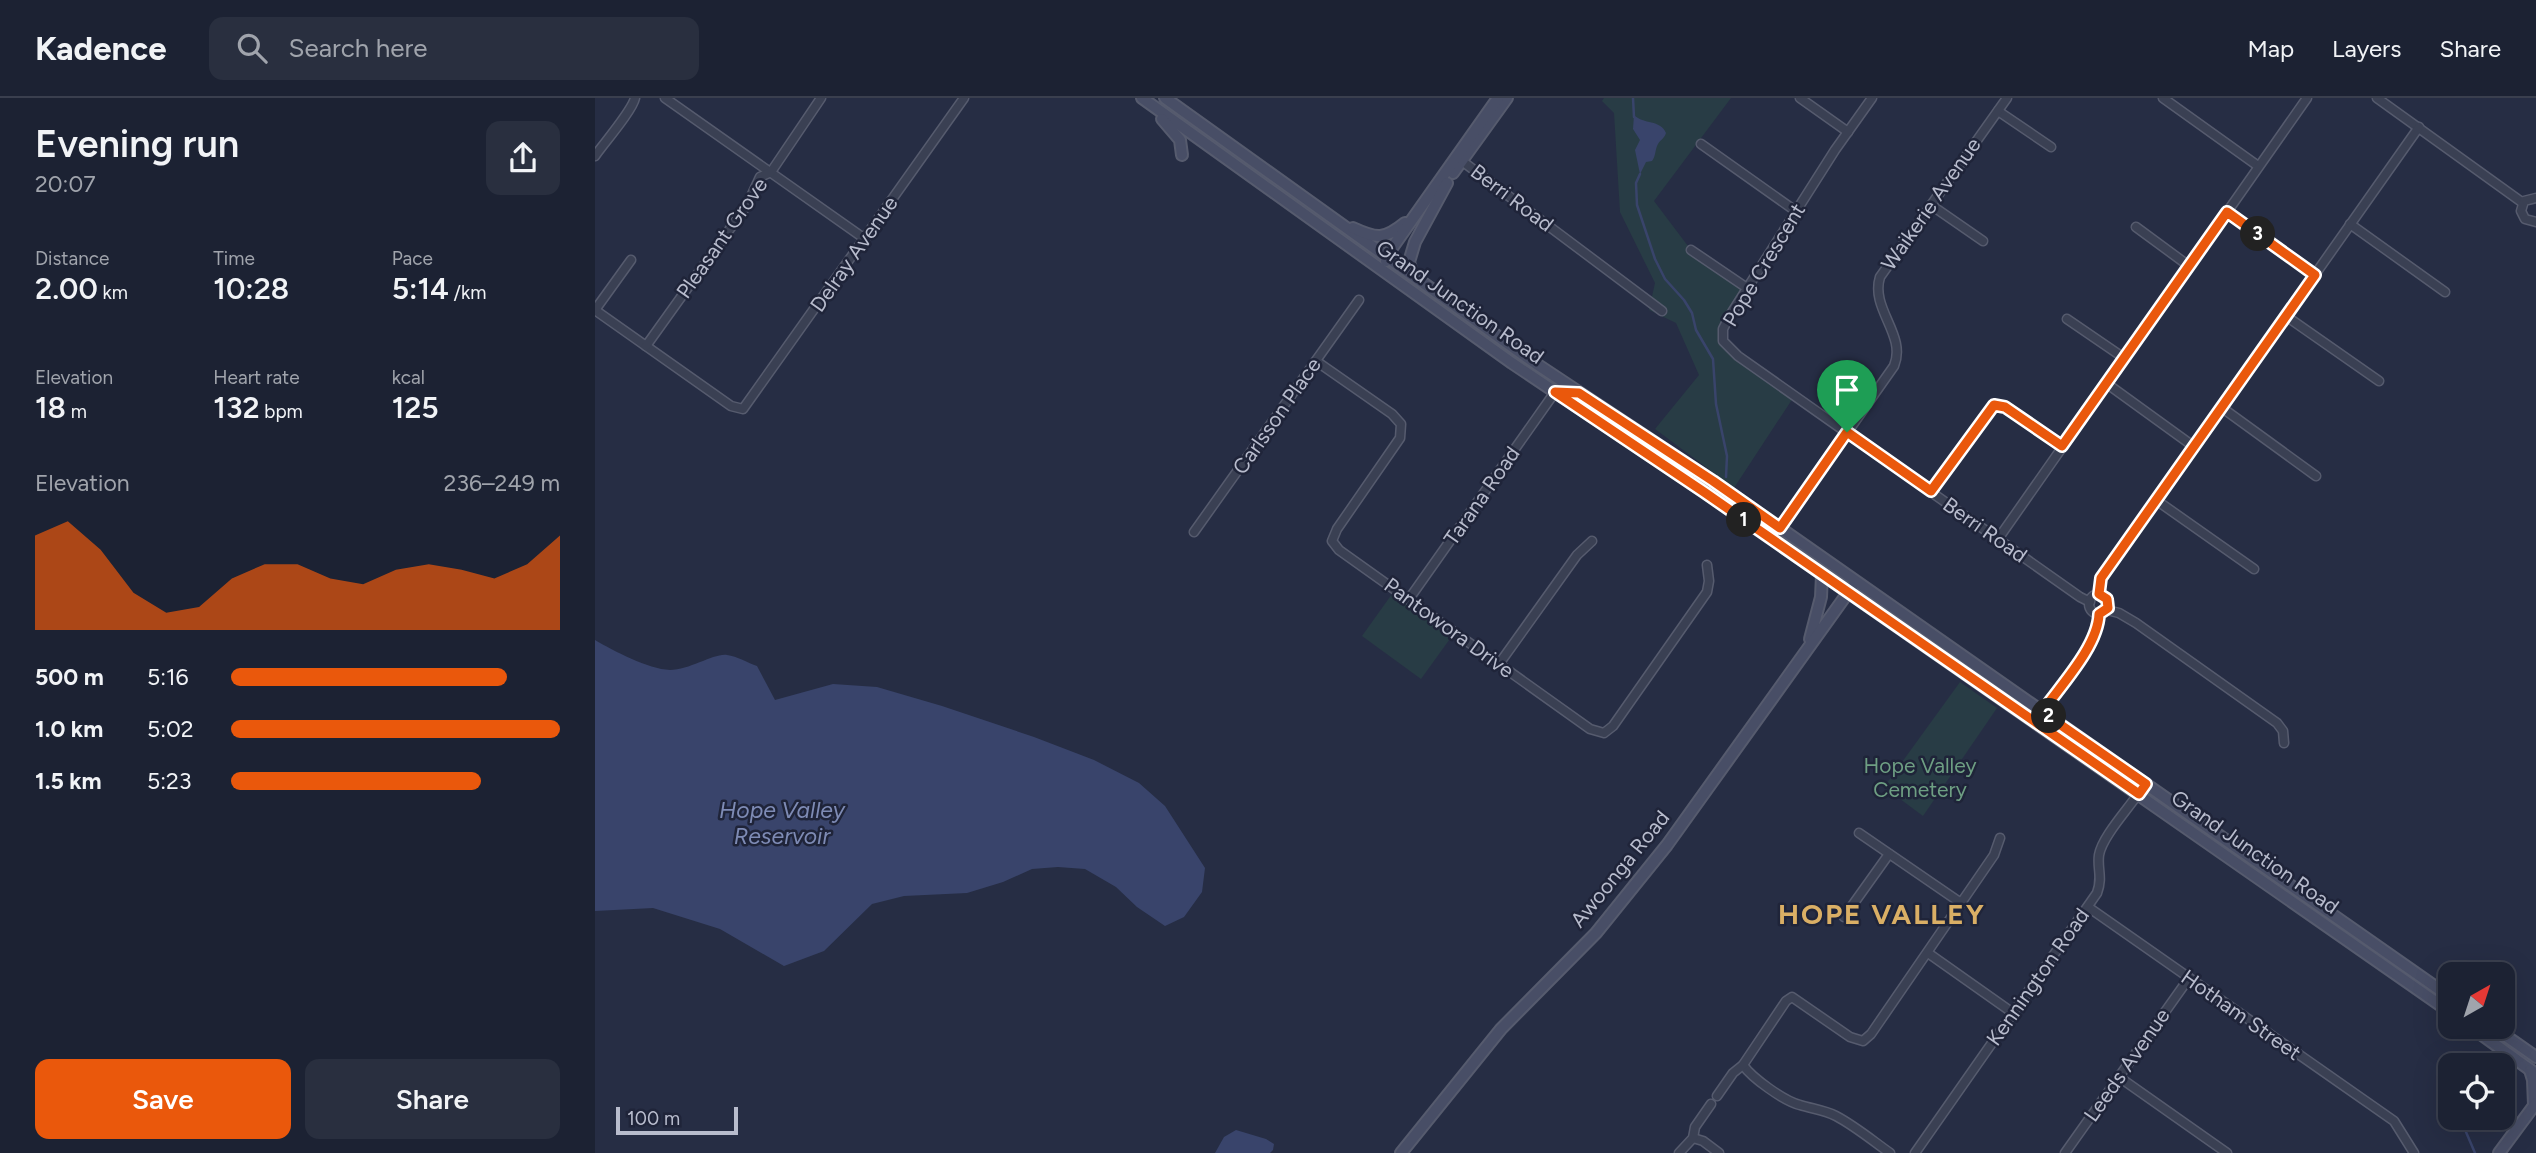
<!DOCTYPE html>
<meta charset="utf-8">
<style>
:root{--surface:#1c2233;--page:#292f3f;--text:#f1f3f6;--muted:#a0a4ac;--line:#3a3f4e;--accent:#ea580c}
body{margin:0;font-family:Figtree,sans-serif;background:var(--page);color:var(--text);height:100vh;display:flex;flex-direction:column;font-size:26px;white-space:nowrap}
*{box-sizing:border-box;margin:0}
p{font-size:23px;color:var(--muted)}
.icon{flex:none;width:38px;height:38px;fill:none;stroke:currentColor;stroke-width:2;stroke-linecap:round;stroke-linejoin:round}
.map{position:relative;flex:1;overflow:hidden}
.sheet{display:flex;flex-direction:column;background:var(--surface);width:595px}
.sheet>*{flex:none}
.needle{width:46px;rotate:39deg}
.fabs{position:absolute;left:1843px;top:864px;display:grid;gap:14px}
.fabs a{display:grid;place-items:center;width:77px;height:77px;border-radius:14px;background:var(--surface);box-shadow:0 7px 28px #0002,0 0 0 2px var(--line);font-size:35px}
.scale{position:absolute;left:21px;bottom:18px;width:122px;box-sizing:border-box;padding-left:7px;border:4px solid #b8bccd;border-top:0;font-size:19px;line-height:24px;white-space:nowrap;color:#b8bccd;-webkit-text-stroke:5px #1f2439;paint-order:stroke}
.pin{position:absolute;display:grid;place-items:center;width:60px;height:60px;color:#fff;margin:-72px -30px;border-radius:50% 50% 50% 0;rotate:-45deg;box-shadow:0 0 7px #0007}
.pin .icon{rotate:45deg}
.km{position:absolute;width:35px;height:35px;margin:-18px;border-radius:50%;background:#222;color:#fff;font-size:19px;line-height:35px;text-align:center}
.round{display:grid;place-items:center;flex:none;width:74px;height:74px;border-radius:14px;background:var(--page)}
.overview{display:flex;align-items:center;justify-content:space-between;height:119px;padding:0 35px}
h1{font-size:38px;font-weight:600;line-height:52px}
.metrics{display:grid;grid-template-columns:repeat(3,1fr);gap:10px;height:119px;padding:7px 35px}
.metrics div{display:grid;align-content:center}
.metrics b{font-size:30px;font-weight:600}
.metrics small{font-size:19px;font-weight:400}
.metrics p{font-size:19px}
.chart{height:196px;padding:14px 35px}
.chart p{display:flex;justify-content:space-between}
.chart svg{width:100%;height:126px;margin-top:7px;fill:var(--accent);opacity:.7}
.cta{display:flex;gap:14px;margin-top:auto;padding:14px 35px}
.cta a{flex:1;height:80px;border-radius:14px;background:var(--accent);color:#fff;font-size:28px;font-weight:600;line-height:80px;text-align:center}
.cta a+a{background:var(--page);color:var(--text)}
ul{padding:0 35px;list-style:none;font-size:23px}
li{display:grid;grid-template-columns:112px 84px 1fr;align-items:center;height:52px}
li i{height:18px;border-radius:9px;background:var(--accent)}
header{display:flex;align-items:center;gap:42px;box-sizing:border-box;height:98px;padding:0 35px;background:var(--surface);border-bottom:2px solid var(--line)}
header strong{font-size:33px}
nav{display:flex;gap:38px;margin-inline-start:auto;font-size:24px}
.search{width:490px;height:63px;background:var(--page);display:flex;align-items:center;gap:18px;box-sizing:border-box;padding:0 24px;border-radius:14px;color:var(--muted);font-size:26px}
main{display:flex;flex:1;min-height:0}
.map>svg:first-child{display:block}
</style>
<header>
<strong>Kadence</strong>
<div class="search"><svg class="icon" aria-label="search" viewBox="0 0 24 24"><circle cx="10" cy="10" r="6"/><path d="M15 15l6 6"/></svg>Search here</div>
<nav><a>Map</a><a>Layers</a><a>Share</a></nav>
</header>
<main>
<section class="sheet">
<div class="overview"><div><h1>Evening run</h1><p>20:07</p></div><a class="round"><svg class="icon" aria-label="share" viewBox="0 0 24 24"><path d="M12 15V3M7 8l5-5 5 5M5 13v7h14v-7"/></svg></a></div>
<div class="metrics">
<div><p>Distance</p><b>2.00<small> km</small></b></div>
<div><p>Time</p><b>10:28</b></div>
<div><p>Pace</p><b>5:14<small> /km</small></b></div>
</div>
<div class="metrics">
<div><p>Elevation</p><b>18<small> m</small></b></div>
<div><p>Heart rate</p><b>132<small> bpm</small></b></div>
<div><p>kcal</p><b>125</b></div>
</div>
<div class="chart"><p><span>Elevation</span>236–249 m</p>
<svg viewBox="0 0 160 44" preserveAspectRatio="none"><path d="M0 44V11L10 6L20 16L30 31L40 38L50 36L60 26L70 21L80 21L90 26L100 28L110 23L120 21L130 23L140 26L150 21L160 11V44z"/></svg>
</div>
<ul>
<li><b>500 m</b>5:16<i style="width:84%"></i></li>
<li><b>1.0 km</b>5:02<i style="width:100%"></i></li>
<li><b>1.5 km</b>5:23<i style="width:76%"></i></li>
</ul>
<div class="cta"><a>Save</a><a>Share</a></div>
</section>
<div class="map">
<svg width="1941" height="1055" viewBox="0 0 1941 1055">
<rect width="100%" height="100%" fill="#262d44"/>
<g fill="#283c45">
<path d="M1009 0H1136L1059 103 1096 152 1152 190 1128 231V243L1200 297 1139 390 1060 331 1104 277 1081 225 1054 212 1060 185 1025 114 1019 15 1007 3Z"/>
<path d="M797 496 857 538 826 581 767 538Z"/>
<path d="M1365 584 1402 610 1328 718 1289 689Z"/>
</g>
<g fill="#39446b">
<path d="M1039 17C1049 27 1065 21 1071 35 1069 41 1066 41 1063 46 1060 51 1061 58 1057 63L1051 64 1045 76 1040 52 1045 42 1038 31Z"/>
<path d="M0 542C19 553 53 571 75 572 95 572 119 555 132 557 142 558 153 565 162 568L180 602 238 586 282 589 347 608 439 639 499 662 544 685 570 708 610 770 607 794 589 819 570 828 542 809 521 789 490 771 463 769 437 771 408 784 372 795 309 798 277 806 229 853 189 868 125 831 58 810 0 813Z"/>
<path d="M641 1032 671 1041 679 1046 678 1052 675 1055H620L629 1039Z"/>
</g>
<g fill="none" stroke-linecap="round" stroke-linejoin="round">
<g stroke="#39446b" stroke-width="2.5">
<path d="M1038 0 1039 19"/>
<path d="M1045 76 1041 85 1042 107 1060 161 1070 181 1089 202 1097 215 1101 232 1118 261 1121 306 1132 358 1131 379"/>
<path d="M1849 986 1855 999"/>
<path d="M1865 1020 1880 1055"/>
</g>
<defs>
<g id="street">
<path d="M70 0 270 141"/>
<path d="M1205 0 1253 34"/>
<path d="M1277 0 1240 52 1134 219 1128 231V243L1143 258 1485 499 1495 504"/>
<path d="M1568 0 1663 68"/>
<path d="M1782 0 1928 105"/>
<path d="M1403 13 1456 49"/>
<path d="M1106 46 1202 114"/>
<path d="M0 58C9 45 37 13 40 0"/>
<path d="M867 63 1067 213"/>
<path d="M1941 100 1929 103 1926 113 1930 121 1941 124"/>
<path d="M1336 107 1388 143"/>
<path d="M1632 114 1720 177"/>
<path d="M1755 126 1850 194"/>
<path d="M1541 129 1594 168"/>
<path d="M1096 152 1152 190"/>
<path d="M0 212 136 308 148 311 369 0"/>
<path d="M0 212 36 162"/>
<path d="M1691 218 1784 283"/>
<path d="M1472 221 1529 260"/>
<path d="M51 248 152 107 165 79 176 74 226 0"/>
<path d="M721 263 797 316 806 326 805 340 742 431 737 443 744 452 995 631 1009 635 1018 628 1112 494 1114 483 1112 467"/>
<path d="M1511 285 1598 348"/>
<path d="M1626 309 1721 378"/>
<path d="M1336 393 1399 307 1411 309 1467 348"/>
<path d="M1561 402 1659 471"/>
<path d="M1185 430 1299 268C1312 237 1275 211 1285 179L1412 0"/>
<path d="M599 434 764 202"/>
<path d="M1403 441 1712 0"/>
<path d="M1504 496 1506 480 1824 29"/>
<circle cx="1504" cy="506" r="10"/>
<path d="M814 501 960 294"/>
<path d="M1512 512 1524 515 1541 525 1682 625 1688 633 1689 645"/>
<path d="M904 566 982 457 997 443"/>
<path d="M1447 613C1466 587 1503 548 1504 516"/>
<path d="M1264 735 1366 805"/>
<path d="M1493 809 1799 1023 1819 1055"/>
<path d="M1249 819 1294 756"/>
<path d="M1333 855 1418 915"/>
<path d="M1148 967C1157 980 1189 1003 1205 1007 1218 1011 1229 1012 1241 1018 1260 1028 1278 1043 1295 1055"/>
<path d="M1524 979 1632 1055"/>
<path d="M1122 998 1138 975 1148 967 1191 903 1197 899 1255 939 1268 943 1276 936 1399 757 1405 740"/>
<path d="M1098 1040 1108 1043 1124 1055"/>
<path d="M1084 1055 1098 1040 1100 1029 1116 1006"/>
<path d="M1320 1055 1502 795C1508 779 1502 771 1504 757 1507 739 1533 711 1543 696"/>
<path d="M1470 1055 1594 880"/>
</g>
<g id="secondary">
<path d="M547 0 917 265 1109 394 1855 914"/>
<path d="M570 0 940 265 1118 383 1855 899"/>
<path d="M567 21 585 42 587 57"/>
<path d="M858 75 912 0"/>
<path d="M758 130C782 141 789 142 810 125"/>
<path d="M791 163 797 150 903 0"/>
<path d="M818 177 814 164 820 144 852 85"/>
<path d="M1215 541 1226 499 1227 477"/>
<path d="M1876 929 1941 976"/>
<path d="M1898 929 1941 959"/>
<path d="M1935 972 1938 982 1939 1007"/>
<path d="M806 1055 906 931 1001 835 1072 747 1257 489"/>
<path d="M1904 1055 1941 1005"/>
</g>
</defs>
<use href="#street" stroke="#565b6e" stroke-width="11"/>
<use href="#secondary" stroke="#565b6e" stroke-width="14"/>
<use href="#street" stroke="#3a4053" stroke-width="8"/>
<use href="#secondary" stroke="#484e66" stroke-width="10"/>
</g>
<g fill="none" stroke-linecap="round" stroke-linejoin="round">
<defs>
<path id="route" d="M1632 114 1720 177 1506 480 1504 496 1512 501 1513 510 1504 516C1503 548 1466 587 1447 614L1551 686 1544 696 1109 394 960 294 984 295 1118 383 1185 430 1252 334 1336 393 1399 307 1410 309 1467 348Z"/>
</defs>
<use href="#route" stroke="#fff" stroke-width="14"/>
<use href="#route" stroke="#ea580c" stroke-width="9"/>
</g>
<g text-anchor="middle" stroke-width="5" stroke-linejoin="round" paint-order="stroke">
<g font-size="21" fill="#b8bccd" stroke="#1f2439">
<text transform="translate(917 100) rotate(37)" y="7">Berri Road</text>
<text transform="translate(1336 106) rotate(-55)" y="7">Waikerie Avenue</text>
<text transform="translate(127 140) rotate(-55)" y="7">Pleasant Grove</text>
<text transform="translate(259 156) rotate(-55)" y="7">Delray Avenue</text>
<text transform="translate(1169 167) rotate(-59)" y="7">Pope Crescent</text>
<text transform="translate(865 204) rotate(35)" y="7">Grand Junction Road</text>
<text transform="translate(682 318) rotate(-55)" y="7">Carlsson Place</text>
<text transform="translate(887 398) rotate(-55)" y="7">Tarana Road</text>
<text transform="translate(1390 432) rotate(35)" y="7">Berri Road</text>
<text transform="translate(854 530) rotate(36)" y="7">Pantowora Drive</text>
<text transform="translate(1660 754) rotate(35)" y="7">Grand Junction Road</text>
<text transform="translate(1025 771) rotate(-51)" y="7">Awoonga Road</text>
<text transform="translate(1443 879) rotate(-55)" y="7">Kennington Road</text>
<text transform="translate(1646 917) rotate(35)" y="7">Hotham Street</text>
<text transform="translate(1532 967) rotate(-55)" y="7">Leeds Avenue</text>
</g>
<g font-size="21" fill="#6e9f83" stroke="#1f2439">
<text x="1325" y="675">Hope Valley<tspan x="1325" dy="24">Cemetery</tspan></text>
</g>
<g font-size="23" font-style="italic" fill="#7e8bb5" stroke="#1f2439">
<text x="187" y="720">Hope Valley<tspan x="187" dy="26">Reservoir</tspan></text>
</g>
<g font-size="28" font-weight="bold" letter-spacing="2" fill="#daaf65" stroke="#1f2439">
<text x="1287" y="826">HOPE VALLEY</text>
</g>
</g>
</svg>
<div class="fabs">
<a><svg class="needle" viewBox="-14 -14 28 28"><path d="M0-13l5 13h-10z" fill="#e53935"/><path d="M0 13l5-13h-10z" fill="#a0a4ac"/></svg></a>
<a><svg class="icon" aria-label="locate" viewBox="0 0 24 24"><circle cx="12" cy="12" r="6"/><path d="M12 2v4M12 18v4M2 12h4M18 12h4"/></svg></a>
</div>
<div class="scale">100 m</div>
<div class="pin" style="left:1252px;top:334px;background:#1e9e55"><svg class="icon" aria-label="arrive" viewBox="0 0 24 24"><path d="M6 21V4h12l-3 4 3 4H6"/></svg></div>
<b class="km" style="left:1149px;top:422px">1</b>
<b class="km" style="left:1454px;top:618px">2</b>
<b class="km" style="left:1663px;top:136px">3</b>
</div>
</main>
